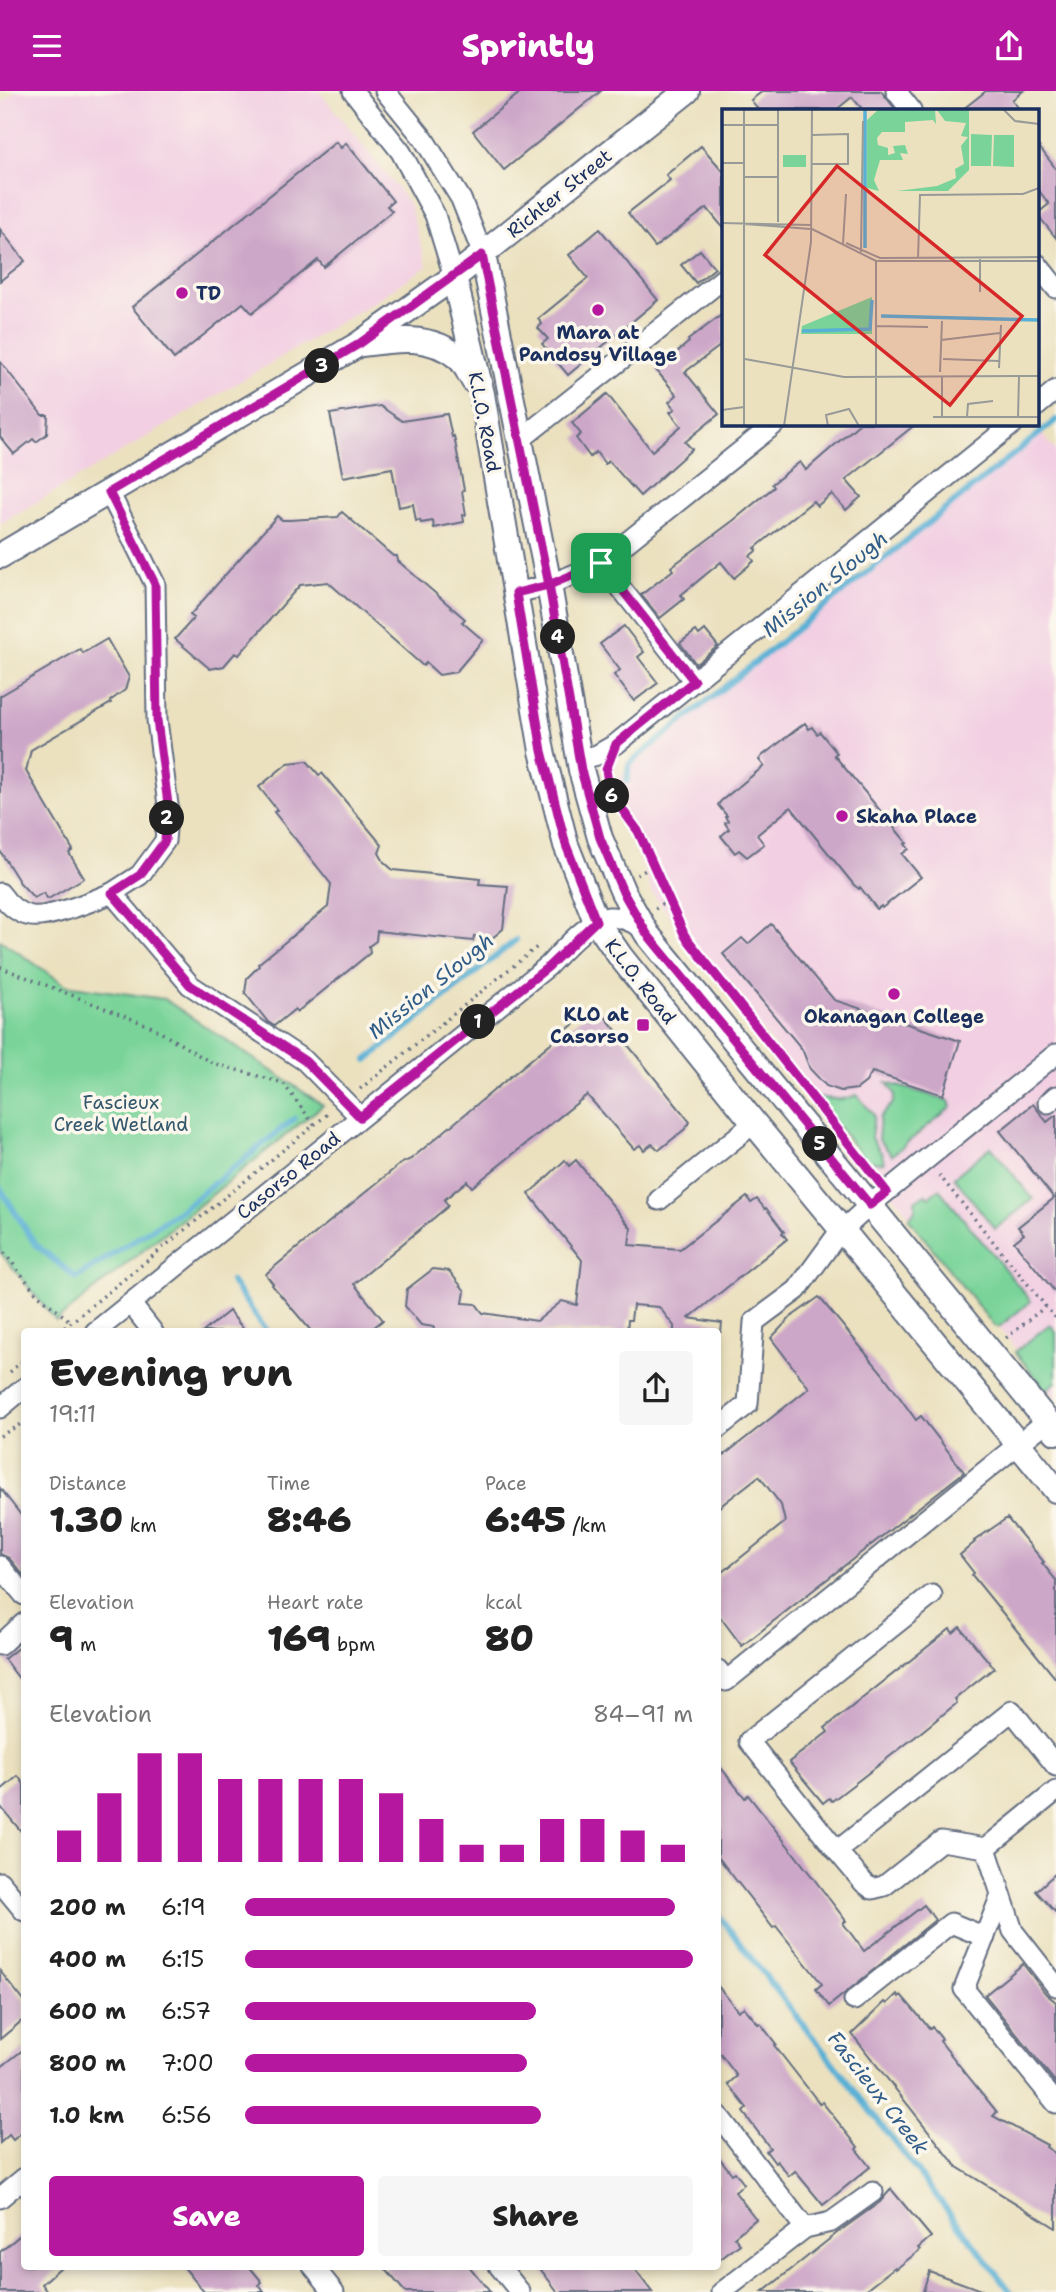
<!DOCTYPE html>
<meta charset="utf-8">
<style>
:root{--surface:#fff;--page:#f6f6f6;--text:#222;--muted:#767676;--accent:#b5179e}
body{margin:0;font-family:"Shantell Sans",sans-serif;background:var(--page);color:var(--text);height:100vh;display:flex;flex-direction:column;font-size:26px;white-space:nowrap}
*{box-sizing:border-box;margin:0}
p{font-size:23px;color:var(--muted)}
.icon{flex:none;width:38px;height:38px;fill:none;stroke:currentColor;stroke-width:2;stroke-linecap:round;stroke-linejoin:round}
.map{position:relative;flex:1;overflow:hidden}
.side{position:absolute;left:21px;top:1237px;width:700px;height:942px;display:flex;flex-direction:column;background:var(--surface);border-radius:7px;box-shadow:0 4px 10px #0003}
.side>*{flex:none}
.pin{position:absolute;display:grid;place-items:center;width:60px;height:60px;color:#fff;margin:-30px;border-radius:14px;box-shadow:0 4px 10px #0006}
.km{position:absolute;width:35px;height:35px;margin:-18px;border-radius:50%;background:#222;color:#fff;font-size:19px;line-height:35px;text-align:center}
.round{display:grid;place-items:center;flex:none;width:74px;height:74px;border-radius:7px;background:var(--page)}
.head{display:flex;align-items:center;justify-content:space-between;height:119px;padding:0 28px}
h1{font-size:38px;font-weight:800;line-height:52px}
.stats{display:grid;grid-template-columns:repeat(3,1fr);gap:10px;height:119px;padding:7px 28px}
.stats div{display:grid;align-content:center}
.stats b{font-size:35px;font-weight:800}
.stats small{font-size:19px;font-weight:400}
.stats p{font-size:19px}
.chart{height:196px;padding:14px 28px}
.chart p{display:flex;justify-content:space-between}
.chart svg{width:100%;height:126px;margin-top:7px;stroke:var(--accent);stroke-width:6}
.cta{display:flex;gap:14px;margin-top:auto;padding:14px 28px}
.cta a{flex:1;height:80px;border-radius:7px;background:var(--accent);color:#fff;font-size:28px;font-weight:800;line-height:80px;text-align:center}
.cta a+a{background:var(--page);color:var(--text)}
ul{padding:0 28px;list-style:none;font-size:23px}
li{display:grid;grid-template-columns:112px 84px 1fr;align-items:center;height:52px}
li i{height:18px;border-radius:9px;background:var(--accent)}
header{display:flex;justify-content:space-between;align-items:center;height:91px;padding:0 28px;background:var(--accent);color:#fff;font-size:32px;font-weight:800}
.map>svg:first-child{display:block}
</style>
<header><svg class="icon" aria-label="menu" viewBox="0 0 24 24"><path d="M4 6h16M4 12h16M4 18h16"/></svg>Sprintly<svg class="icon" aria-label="share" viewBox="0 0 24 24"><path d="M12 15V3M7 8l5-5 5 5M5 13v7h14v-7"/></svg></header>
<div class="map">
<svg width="1056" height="2201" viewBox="0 0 1056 2201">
<rect width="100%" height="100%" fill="#fbf7ec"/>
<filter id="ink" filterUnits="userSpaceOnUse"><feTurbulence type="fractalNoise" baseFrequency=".0143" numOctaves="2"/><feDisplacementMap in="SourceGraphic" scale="14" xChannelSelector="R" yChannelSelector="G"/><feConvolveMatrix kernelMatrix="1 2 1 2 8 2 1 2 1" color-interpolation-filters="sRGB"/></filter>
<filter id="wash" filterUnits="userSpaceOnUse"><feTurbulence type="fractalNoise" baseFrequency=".00686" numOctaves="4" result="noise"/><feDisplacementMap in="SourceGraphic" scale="28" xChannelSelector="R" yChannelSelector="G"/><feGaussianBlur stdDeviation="1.57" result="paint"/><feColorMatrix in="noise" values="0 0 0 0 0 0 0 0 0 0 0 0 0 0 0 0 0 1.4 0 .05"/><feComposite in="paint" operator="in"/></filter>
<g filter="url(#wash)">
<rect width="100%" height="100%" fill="#ebe1bf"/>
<g fill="#f2cfe2">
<path d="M16 0H319L409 112 427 175 369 214 0 433V13Z"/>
<path d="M1041 342 1056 360V1308L651 801 615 689Z"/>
</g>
<g fill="#7ad49a" stroke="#4a827c" stroke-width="2">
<path d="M0 849 66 894 164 908 323 1014 56 1230 0 1161Z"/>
<path d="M887 992 941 1007 949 1010 951 1016 892 1064 878 1048 880 1026 893 1012 895 1003Z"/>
<path d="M857 1004 874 1024 871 1047 882 1063 884 1072 866 1070 814 1006C830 1007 842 1011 857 1004Z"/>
<path d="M991 1056 1033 1108 995 1138 954 1086Z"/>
<path d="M939 1098 1031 1210 999 1236 994 1235 909 1128 915 1119V1110L925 1103 929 1106Z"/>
<path d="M1050 1233 1056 1241V1291L1046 1299 1015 1261Z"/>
</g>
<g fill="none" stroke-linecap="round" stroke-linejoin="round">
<g stroke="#58b0d5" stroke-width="6">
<path d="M627 690 629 673 1056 329"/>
<path d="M367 969 516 849"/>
<path d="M0 1097 35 1153 76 1187 181 1119 294 1028"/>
<path d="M231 1190 267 1241"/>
<path d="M718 1824 1011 2201"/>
</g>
</g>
<g id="blocks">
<g fill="#cda7c8">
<path d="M522 0H601L504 79 473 40Z"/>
<path d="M763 0H881L896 19H863L852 6 836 19H759L751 9Z"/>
<path d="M986 0H1023L1012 9 1020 19H962Z"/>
<path d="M336 51 341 57 346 52 361 70 393 110 387 115 392 120 324 176 318 169 252 222 243 212 174 268 132 216Z"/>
<path d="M1037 53 1056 78V147L1037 123 1049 113 1037 97Z"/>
<path d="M701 55 724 81V138L707 117 655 156 628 122 670 89 666 84Z"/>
<path d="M0 138 25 170 0 190Z"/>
<path d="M600 138 658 209 568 284 542 253 548 248 538 237 542 233 538 228 588 187 569 164Z"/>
<path d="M700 159 715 177 696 192 681 174Z"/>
<path d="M724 222V252L685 281 719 323 685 351 692 358 640 405 609 370 605 373 596 361 590 366 576 347 581 343 572 332 607 303 652 360 681 335 670 321 675 318 669 311 677 304 656 279 689 251 688 249Z"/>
<path d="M0 270 42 324H48L47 343 36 351 33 348 14 363 0 346Z"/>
<path d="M380 315 402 330 447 323 452 346 454 345 464 399 462 400 466 424H463L464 431 434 437 433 430 421 432 420 429 416 430 413 413 399 416 392 377 343 386 330 323Z"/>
<path d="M860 332H917L846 389 861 406 846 419 832 403 817 415 813 410 755 457 757 459 750 465 754 470 734 487 721 471 681 504 684 508 660 527 641 504 673 479 671 476 734 429 774 396 772 393 800 371 806 379Z"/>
<path d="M342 421 393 465H397L398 470 465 528 462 531 483 549 456 581 439 584 426 572 423 575 328 491 300 494 239 564 235 562 224 575 210 578 175 548 194 527 190 524 277 425 282 429H290L338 426Z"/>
<path d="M624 535 644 561 638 566 658 592 634 610 614 584 620 579 600 553Z"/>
<path d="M705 539 718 555 696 573 680 552 696 540 699 544Z"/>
<path d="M107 548 129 586 125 599 110 610 111 612 31 659 26 680 73 759 69 762 84 787 48 808 43 802 34 807 20 792 0 760V605L80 558 83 562Z"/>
<path d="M805 632 809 638 812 636 817 643 820 641 837 662 834 664 907 752 905 753 909 758 902 763 921 786 882 817 881 815 877 818 860 796 859 798 854 794 791 716 757 744 764 753 747 766 739 759 735 762 721 745 729 738 725 732 728 730 725 726 727 725 718 714 721 710 764 675 759 669 762 665Z"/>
<path d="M307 670 319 684 322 682 382 754 379 762 384 771 393 779 480 788 479 793 508 795 503 838 491 848 474 845 473 850 377 840 376 850 369 855 370 862 297 921 295 918 274 935 268 931 245 902 247 887 259 875 258 873 328 816 331 793 274 721 277 719 259 696 288 672Z"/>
<path d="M771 833 834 909 960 950 943 1004 872 981 866 991 857 998 841 1000 826 995 810 978 802 958 723 863 742 847 748 853Z"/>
<path d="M587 922H591L595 927 600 923H603L690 1031 685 1038 659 1059 652 1053 644 1059 640 1054 634 1058 587 1004 472 1096 467 1090 444 1109 448 1114 447 1116 354 1193 383 1229 368 1241H312L272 1194 273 1193 266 1184 267 1182 400 1073 411 1068Z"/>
<path d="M1033 1013 1047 1031 1056 1024V1202L1014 1151 1024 1143 1018 1136 1054 1107 1000 1040Z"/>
<path d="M565 1069 569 1075 576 1069 631 1137 629 1154 680 1158 747 1106 751 1112 757 1108 765 1118 766 1117 784 1141 782 1142 787 1148 689 1227 722 1232 721 1241H674V1235L659 1216 633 1214 631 1229H628L627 1241H433L434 1236 421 1234 405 1215 407 1198 433 1178 449 1180 465 1200 463 1212 476 1213 483 1222 537 1230 562 1210 577 1214 582 1169 529 1103Z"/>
<path d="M819 1206 883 1283 916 1329 921 1325 964 1381 742 1555 718 1523V1485L785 1431 781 1414 759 1385 718 1417V1369L809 1297 771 1247 791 1226Z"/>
<path d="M229 1220 246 1241H203Z"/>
<path d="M0 1397 24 1428V1485L9 1467 0 1463Z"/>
<path d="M1007 1427 1044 1471 1042 1472 1056 1489V1588L972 1484 974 1482 960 1464 975 1451 974 1450Z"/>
<path d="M960 1536 994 1577 955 1608 957 1612 915 1646 832 1710 829 1707 823 1712 789 1671 828 1641 825 1637 950 1538 953 1542Z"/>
<path d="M24 1552V1594L4 1568Z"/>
<path d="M718 1673 745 1707 748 1704 814 1788 846 1830 843 1832 864 1860 924 1814 935 1829 829 1915 816 1898 822 1893 776 1835 773 1837 718 1766Z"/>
<path d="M18 1685 24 1693V1744L0 1715V1700Z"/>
<path d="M1056 1782V1822L1036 1800Z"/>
<path d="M1023 1873 1046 1903 1056 1911V1992L985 1904Z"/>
<path d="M0 1880 24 1910V1928L0 1948Z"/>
<path d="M718 1895 738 1920 744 1916 758 1933 760 1932 776 1953 774 1954 788 1972 820 2013 822 2011 858 2056 856 2058 870 2076 823 2114 795 2080 789 2085 777 2070 775 2072 766 2060 770 2057 743 2021 747 2017 728 1993 737 1985 718 1960Z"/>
<path d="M897 1903 899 1906 901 1904 930 1938 932 1936 942 1948 940 1950 959 1974 997 2021 993 2025 1047 2054 1046 2056 1056 2063V2137L957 2076 852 1943 885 1911 887 1913Z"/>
<path d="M24 1958V2040L13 2049 9 2044 0 2052V1977Z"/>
<path d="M718 2065 732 2083 735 2081 744 2093 735 2101 756 2128 734 2146 740 2153 718 2170Z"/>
<path d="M891 2098 931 2146 918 2157 920 2159 896 2178 895 2176 863 2201H763L837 2142 880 2111Z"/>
<path d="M24 2141V2175H62L42 2193 48 2201H0V2161Z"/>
<path d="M183 2175H249L262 2191 259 2194 264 2201H204Z"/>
<path d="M383 2175H469L490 2201H405Z"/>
<path d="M538 2175H632L652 2201H558Z"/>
<path d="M929 2180 981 2199 980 2201H923Z"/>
</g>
</g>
</g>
<g filter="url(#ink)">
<use href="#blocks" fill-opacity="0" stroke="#646d80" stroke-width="2"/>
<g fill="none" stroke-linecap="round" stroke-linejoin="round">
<defs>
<g id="minor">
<path d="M353 0 401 61 435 124 454 186"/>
<path d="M385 0 423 47 461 108 483 164"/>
<path d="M896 0 911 19"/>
<path d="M1037 173 1056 197"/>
<path d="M1037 315 1056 299"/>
<path d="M521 348 724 187"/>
<path d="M109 401 155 493 157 629 168 714 165 750 140 784 112 802 190 894 305 970 360 1026"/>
<path d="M601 472 694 590"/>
<path d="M516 502 549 494 601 472 776 332"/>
<path d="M579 669 597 664 616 653 1014 332"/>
<path d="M0 802C7 812 18 823 31 825 48 828 95 809 112 802"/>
<path d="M1048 1012 1056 1005"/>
<path d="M659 1109 754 1032"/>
<path d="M131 1213 153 1241"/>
<path d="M95 1241 548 875C561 861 590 828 609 826 621 825 631 831 642 836"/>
<path d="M0 1317 24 1297"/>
<path d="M718 1337 748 1313 754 1231 797 1199 837 1144 870 1114 1056 963"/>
<path d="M0 1475 24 1504"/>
<path d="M932 1504 749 1650 837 1760 1012 1620 1056 1675"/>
<path d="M0 1554 24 1532"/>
<path d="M718 1579 726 1590 1047 1330"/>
<path d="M986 1757 1013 1840 1056 1895"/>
<path d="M986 1757 1056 1700"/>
<path d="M837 1760 864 1792 872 1798 884 1795 941 1750 986 1757"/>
<path d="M0 1791 24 1820"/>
<path d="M1001 1804 964 1898 1056 2012"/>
<path d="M854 1909 951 1832 985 1846"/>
<path d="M718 2024 805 2137"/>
<path d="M0 2107 24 2087"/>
<path d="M313 2175 334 2201"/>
<path d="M499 2175 520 2201"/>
<path d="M722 2201 805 2137 831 2131 873 2101"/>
</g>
<g id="major">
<path d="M483 164 549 494 581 679 600 747 623 801 647 843 1056 1341"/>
<path d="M454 186 482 303 542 660 566 754 596 830 620 865 754 1032 1056 1399"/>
<path d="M363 253C397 248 431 243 459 267 465 272 469 283 474 290"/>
<path d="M0 465 359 253 454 186 687 0"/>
</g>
</defs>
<use href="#minor" stroke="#646d80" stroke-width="23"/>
<use href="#major" stroke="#646d80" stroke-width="28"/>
<g stroke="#646d80" stroke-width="3.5" stroke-dasharray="2 5" stroke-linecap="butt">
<path d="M612 705 638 740 685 845 809 1003"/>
<path d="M637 784 653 775"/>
<path d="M655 818 667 809"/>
<path d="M0 876 150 935 212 972 283 992 316 1036"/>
<path d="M360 998 537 856"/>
<path d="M939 1084 1056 1228"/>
<path d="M0 1156 36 1202 71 1231"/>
<path d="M59 1241 329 1022"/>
<path d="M1006 1247 1046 1215"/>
<path d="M10 1281 24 1269"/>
<path d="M0 1345 24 1331"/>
</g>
<use href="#minor" stroke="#fff" stroke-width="19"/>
<use href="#major" stroke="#fff" stroke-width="24"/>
</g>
</g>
<g fill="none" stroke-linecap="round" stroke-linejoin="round" filter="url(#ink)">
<defs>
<path id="route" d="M601 472 549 494 516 502 542 660 566 754 596 830 548 876 360 1026 305 970 190 894 112 802 140 784 165 750 168 713 157 629 155 493 109 401 359 253 482 164 549 494 581 679 600 747 623 801 647 843 870 1114 887 1101 685 845 638 740 610 702 606 679 616 653 694 590 601 472"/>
</defs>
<use href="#route" stroke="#fff" stroke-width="14"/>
<use href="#route" stroke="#b5179e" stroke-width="9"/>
</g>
<g fill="#b5179e" stroke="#fbf7ec" stroke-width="2.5">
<circle cx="182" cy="202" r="7"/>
<circle cx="598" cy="219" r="7"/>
<circle cx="842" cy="725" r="7"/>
<circle cx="894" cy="903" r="7"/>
<rect x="636" y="927" width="14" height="14" rx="3.5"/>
</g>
<g text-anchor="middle" stroke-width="7" stroke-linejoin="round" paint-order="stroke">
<g font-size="19" fill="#1b2f5e" stroke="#fbf7ec">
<text transform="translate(559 102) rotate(-39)" y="7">Richter Street</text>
<text transform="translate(485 331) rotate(79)" y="7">K.L.O. Road</text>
<text transform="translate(641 890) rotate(52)" y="7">K.L.O. Road</text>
<text transform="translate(288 1084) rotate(-39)" y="7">Casorso Road</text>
</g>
<g font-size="19" font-weight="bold" fill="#1b2f5e" stroke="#fbf7ec" text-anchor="start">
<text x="196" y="209">TD</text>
<text x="598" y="248" text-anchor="middle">Mara at<tspan x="598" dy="22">Pandosy Village</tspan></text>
<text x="856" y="732">Skaha Place</text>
<text x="629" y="930" text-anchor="end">KLO at<tspan x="629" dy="22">Casorso</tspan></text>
<text x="894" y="932" text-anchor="middle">Okanagan College</text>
</g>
<g font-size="19" fill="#33586d" stroke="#fbf7ec">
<text x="121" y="1018">Fascieux<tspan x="121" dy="22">Creek Wetland</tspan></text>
</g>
<g font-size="21" font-style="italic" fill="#305c88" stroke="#fbf7ec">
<text transform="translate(825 493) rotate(-39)" y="7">Mission Slough</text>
<text transform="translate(431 895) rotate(-39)" y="7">Mission Slough</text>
<text transform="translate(878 2002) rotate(52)" y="7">Fascieux Creek</text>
</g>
</g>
<g transform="translate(722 18)">
<rect width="317" height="317" fill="#ebe1bf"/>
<path d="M213 0 214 15 211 11 183 13V23H160L155 29 156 36 166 39V46L173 44 171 37 183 36 186 45 178 44 181 51H158L152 71 157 82 145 79V11L157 0ZM247 0V61L226 82H175L215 77 234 69 233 60 242 55 239 37 246 28 239 27 244 14 223 12 215 1ZM249 25 270 26 269 57H249ZM272 26H292V58L271 57ZM61 46H84V58H61ZM150 188V225H79L80 217Z" fill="#7ad49a"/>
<path fill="none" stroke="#58b0d5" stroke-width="3.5" d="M143 139V0M159 207 317 211M80 222 148 220 150 191"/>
<path fill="none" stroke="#989a98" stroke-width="2" d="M22 0V317M56 0V113M281 0 293 12 317 15M0 16H55M0 54H22M90 55H126V25L90 26M22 68H56M0 114 90 116M23 115 88 120M90 120 154 152H317M124 134 158 149 317 148M121 135 124 85M139 143 141 12M196 150 198 86 301 85 317 79M258 183V150M154 217 206 218M219 231 278 224M23 250 122 268 317 267M221 250 277 252M277 259 279 216M218 263 220 212M220 268V308M0 301 22 298M211 308H317M245 308 246 295 271 292M296 308 297 268M62 317 89 133 90 0M106 317 104 306 127 300 137 317M154 317V151"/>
<path fill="#d62828" fill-opacity="0.15" stroke="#d62828" stroke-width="3.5" d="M115 57 300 207 228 296 43 146Z"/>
<rect width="317" height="317" fill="none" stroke="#1b2f5e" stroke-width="3.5"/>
</g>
</svg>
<div class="pin" style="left:601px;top:472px;background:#1e9e55"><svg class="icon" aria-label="arrive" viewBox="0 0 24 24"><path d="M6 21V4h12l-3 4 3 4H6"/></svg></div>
<b class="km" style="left:478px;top:931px">1</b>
<b class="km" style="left:167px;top:727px">2</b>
<b class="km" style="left:322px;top:275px">3</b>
<b class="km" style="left:558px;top:546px">4</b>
<b class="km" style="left:820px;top:1053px">5</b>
<b class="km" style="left:612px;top:705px">6</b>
<section class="side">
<div class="head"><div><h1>Evening run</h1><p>19:11</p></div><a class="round"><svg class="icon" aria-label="share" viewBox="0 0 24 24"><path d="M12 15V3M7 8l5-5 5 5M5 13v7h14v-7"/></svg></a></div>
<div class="stats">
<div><p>Distance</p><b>1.30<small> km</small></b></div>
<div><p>Time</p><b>8:46</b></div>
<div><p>Pace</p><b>6:45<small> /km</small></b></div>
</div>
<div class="stats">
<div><p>Elevation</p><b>9<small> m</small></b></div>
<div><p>Heart rate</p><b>169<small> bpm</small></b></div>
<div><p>kcal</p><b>80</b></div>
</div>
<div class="chart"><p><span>Elevation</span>84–91 m</p>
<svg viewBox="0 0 160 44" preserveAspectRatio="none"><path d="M5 44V33M15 44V20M25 44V6M35 44V6M45 44V15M55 44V15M65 44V15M75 44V15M85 44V20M95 44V29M105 44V38M115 44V38M125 44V29M135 44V29M145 44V33M155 44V38"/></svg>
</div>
<ul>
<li><b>200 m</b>6:19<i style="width:96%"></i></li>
<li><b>400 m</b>6:15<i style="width:100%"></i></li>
<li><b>600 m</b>6:57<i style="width:65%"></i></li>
<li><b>800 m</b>7:00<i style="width:63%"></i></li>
<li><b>1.0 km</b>6:56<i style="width:66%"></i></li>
</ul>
<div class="cta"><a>Save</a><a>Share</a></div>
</section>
</div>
